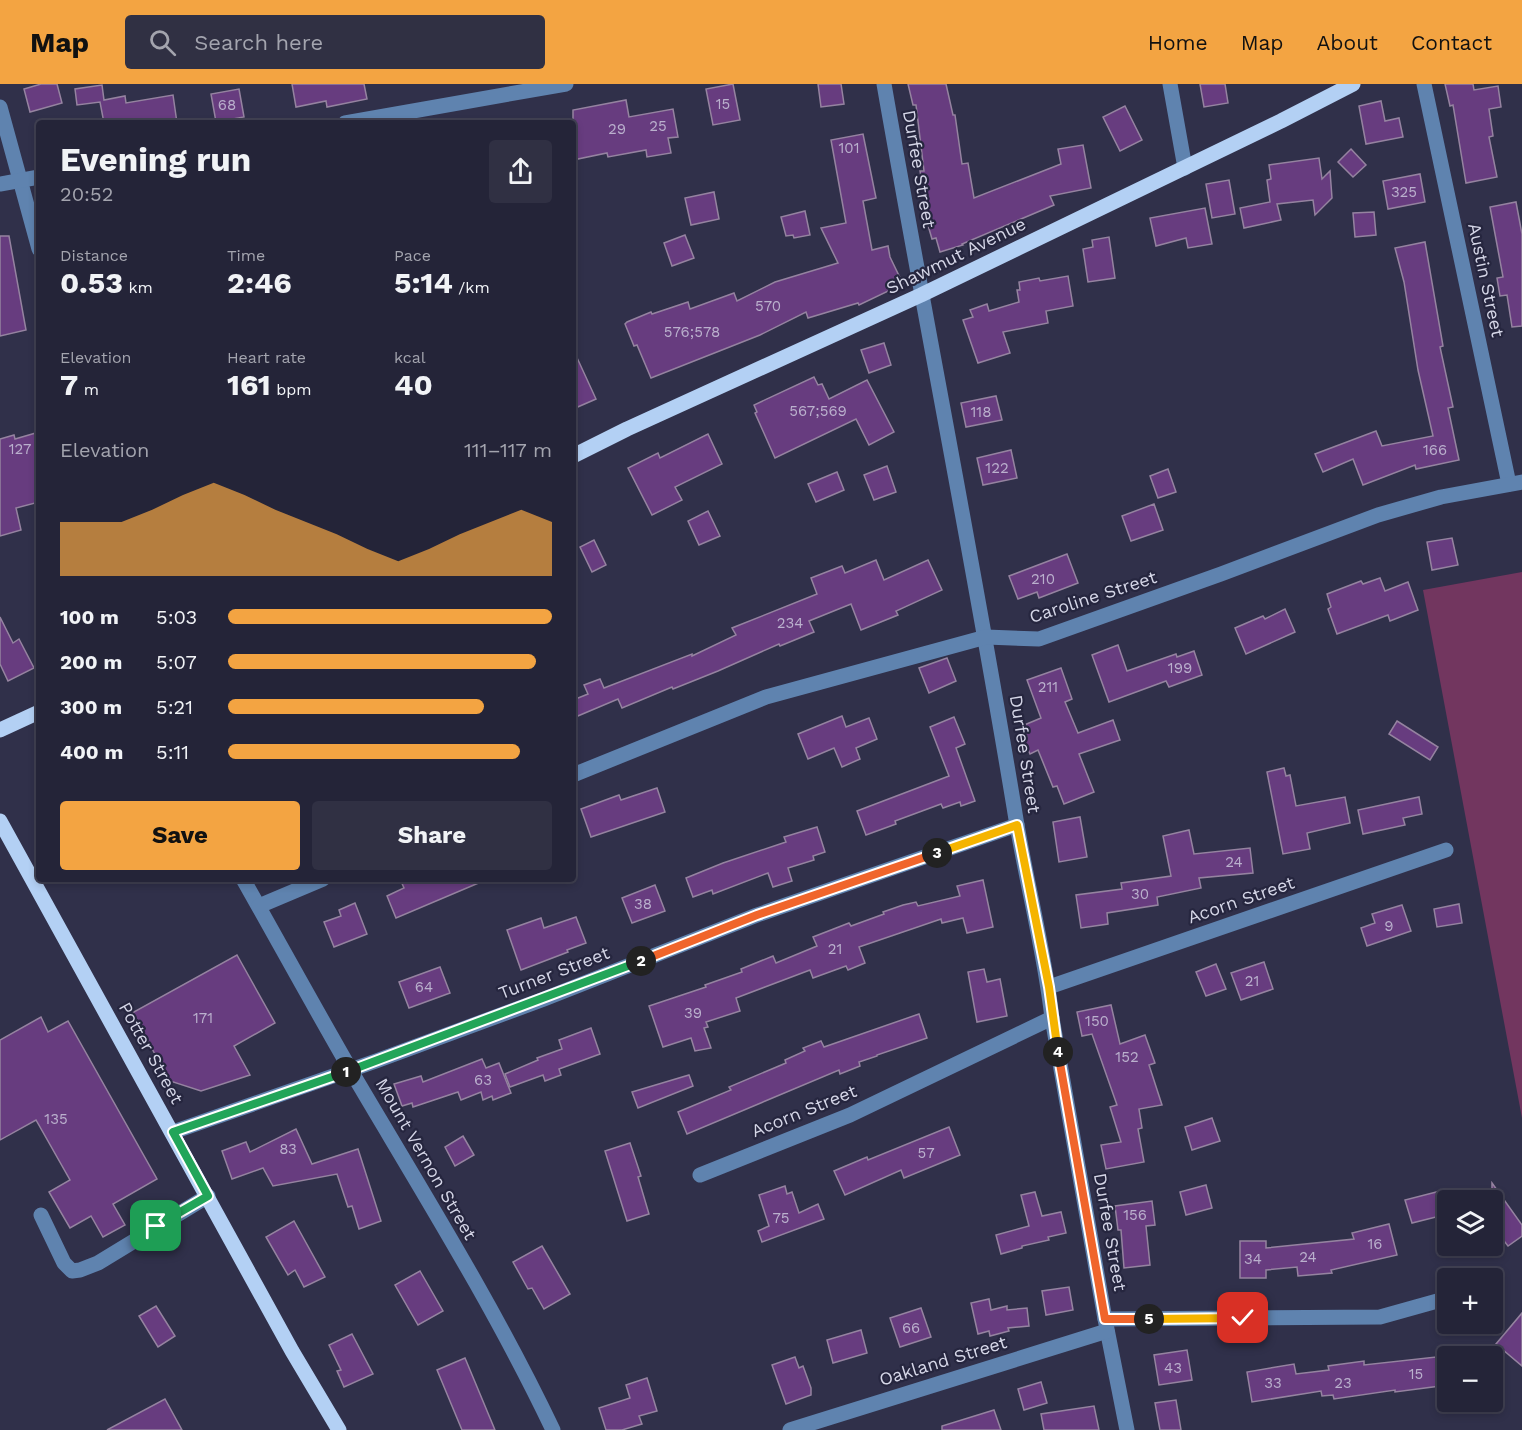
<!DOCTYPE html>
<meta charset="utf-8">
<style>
:root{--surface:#242438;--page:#303043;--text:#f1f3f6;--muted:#a3a4ae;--line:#414153;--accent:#f3a442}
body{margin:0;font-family:"Work Sans",sans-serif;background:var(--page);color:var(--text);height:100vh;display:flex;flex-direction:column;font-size:22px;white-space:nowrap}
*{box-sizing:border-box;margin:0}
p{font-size:20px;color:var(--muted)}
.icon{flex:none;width:33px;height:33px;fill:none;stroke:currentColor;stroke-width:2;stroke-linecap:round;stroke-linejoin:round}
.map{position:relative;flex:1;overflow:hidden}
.details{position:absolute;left:36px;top:36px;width:540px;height:762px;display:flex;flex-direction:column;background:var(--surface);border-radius:6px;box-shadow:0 3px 9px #0003,0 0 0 2px var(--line)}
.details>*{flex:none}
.controls{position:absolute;left:1437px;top:1106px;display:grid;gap:12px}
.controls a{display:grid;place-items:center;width:66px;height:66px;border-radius:6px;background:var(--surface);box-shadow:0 3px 9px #0003,0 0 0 2px var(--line);font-size:30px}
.pin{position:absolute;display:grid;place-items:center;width:51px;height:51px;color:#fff;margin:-26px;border-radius:12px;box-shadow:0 3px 9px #0006}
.km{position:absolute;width:30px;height:30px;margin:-15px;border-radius:50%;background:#222;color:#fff;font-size:16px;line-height:30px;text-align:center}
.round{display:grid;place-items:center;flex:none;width:63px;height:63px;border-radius:6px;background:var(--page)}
.headline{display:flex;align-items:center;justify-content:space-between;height:102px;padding:0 24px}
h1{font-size:33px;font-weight:700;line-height:45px}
.figures{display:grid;grid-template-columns:repeat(3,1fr);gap:9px;height:102px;padding:6px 24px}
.figures div{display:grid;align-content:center}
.figures b{font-size:30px;font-weight:700}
.figures small{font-size:16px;font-weight:400}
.figures p{font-size:16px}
.chart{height:168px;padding:12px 24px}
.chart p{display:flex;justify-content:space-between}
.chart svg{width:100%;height:108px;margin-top:6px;fill:var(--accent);opacity:.7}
.primary-button{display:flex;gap:12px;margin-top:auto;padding:12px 24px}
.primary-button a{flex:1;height:69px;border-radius:6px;background:var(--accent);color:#111;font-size:24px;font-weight:700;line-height:69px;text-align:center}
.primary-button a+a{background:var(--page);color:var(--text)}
ul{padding:0 24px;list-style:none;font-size:20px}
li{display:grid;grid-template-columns:96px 72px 1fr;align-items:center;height:45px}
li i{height:15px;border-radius:8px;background:var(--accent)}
header{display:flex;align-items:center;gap:36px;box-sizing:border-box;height:84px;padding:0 30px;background:var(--accent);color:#111}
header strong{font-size:28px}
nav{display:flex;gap:33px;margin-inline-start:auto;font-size:21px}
.search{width:420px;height:54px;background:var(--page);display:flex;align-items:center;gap:15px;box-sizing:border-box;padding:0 21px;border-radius:6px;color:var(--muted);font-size:22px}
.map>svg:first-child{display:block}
</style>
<header>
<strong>Map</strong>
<div class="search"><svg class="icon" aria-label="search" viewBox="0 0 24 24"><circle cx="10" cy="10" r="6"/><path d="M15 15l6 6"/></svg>Search here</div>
<nav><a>Home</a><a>Map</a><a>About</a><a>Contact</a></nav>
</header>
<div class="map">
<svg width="1522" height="1346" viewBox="0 0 1522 1346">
<rect width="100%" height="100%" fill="#30304a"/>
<path fill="#72365f" d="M1522 488V1034L1423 506Z"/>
<g fill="#673c7f" stroke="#9583a0" stroke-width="1.5">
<path d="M41 0H57L62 19 30 28 24 5Z"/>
<path d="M292 0H364L367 15 327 23 326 17 296 23Z"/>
<path d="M733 0 740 36 713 41 706 5Z"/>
<path d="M818 0H841L844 20 821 23Z"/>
<path d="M908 0H946L953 31H955L962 80 968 79 974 114 1061 80 1058 65 1083 61 1091 104 1050 112 1054 121 962 160 963 161 940 168 936 154 932 155 927 138 929 137 920 87H924L916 21H913Z"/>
<path d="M1200 0H1225L1228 19 1204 23Z"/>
<path d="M1445 0H1473L1474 6 1498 2 1501 23 1489 25 1493 52 1489 53 1497 93 1466 99 1453 21 1450 22Z"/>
<path d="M102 1 104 16 125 12 126 19 173 11 177 39H104L100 18 77 21 75 5Z"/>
<path d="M239 5 244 33 216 38 211 10Z"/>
<path d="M626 16 629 33 673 25 678 53 668 54 671 69 647 73 646 66 608 73 607 69 573 76V26Z"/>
<path d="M1381 17 1385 37 1399 34 1403 53 1366 60 1359 22Z"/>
<path d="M1125 22 1142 56 1120 67 1103 33Z"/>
<path d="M863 50 876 114 863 117 872 166 888 162 890 173 903 200 859 221 858 219 808 234 806 228 760 251 651 294 637 261 634 262 625 240 627 238 651 228 652 230 688 218 690 225 734 209 737 217 775 198 838 179 821 144 846 139 831 56Z"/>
<path d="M1351 65 1366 81 1353 93 1338 78Z"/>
<path d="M1319 74 1322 95 1330 87 1332 114 1315 131 1313 116 1277 120 1281 136 1244 144 1240 124 1270 118 1267 96 1271 95 1269 81Z"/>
<path d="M1420 90 1425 118 1388 125 1383 97Z"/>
<path d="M1229 96 1235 130 1212 134 1206 100Z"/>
<path d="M714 108 719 135 691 141 685 114Z"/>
<path d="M1516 118 1522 150V242L1512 243 1507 211 1500 212 1497 194 1503 193 1490 123Z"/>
<path d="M1205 124 1212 160 1188 164 1186 154 1156 162 1150 134Z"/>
<path d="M805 127 810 151 794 154 793 151 786 152 781 133Z"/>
<path d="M1374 128 1376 151 1355 153 1353 129Z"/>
<path d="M685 151 694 174 672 182 664 159Z"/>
<path d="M0 152H9L26 246 0 252Z"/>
<path d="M1109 153 1115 194 1088 198 1083 165 1093 163 1092 156Z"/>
<path d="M1425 158 1443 262 1440 263 1453 323 1448 324 1459 376 1416 385 1415 381 1363 401 1353 375 1323 388 1315 370 1376 347 1382 362 1433 352 1418 286 1404 198 1395 164Z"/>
<path d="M1068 192 1073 222 1046 227 1048 239 1003 248 1010 269 978 279 963 236 973 233 970 226 987 220 989 227 1019 218 1017 206H1020L1019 198 1039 194 1040 197Z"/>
<path d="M884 259 891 281 869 289 861 266Z"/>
<path d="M573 265 596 315 573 325Z"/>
<path d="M814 293 818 301 822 300 829 315 867 296 894 348 869 361 856 335 775 374 755 329 757 328 754 321Z"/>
<path d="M996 312 1002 336 966 343 961 319Z"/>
<path d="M39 348V418L16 424 21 446 0 452V355L14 351 15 355Z"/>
<path d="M708 350 722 380 675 403 682 416 652 431 628 384 658 369 660 374Z"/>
<path d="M1011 366 1017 394 983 401 977 374Z"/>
<path d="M887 382 896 408 874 416 864 391Z"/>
<path d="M1168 385 1176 408 1158 414 1150 392Z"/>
<path d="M837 388 844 406 816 418 808 400Z"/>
<path d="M1154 420 1163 446 1131 457 1122 432Z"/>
<path d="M708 427 720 452 699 461 688 437Z"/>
<path d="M1452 454 1458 481 1432 486 1427 458Z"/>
<path d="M594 456 606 481 592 488 580 463Z"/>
<path d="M1067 470 1078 499 1039 514 1037 508 1018 515 1009 492Z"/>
<path d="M876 476 884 496 928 476 942 506 896 527 898 531 861 546 851 520 809 537 814 548 780 562 779 560 718 587 673 605 672 603 622 624 618 615 573 634V616L588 610 584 601 600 595 604 604 692 570V572L736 551 732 544 817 510 811 494 842 482 845 489Z"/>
<path d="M1380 494 1385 507 1408 498 1418 526 1390 537 1388 531 1337 550 1328 525 1331 523 1327 510 1361 497 1363 500Z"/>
<path d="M1285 525 1295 548 1246 570 1235 544 1263 532 1265 535Z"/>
<path d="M0 533 13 559 19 555 34 584 8 597 0 580Z"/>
<path d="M1118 561 1127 587 1176 570 1177 573 1194 567 1202 591 1169 603 1166 597 1109 618 1092 571Z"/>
<path d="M947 574 956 597 929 609 919 584Z"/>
<path d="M1061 584 1072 615 1065 618 1078 649 1113 636 1120 656 1079 670 1094 708 1064 720 1057 702 1053 703 1038 666 1030 670 1023 654 1027 653 1022 642 1041 634 1027 596Z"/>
<path d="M842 632 846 643 869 634 877 655 856 664 860 675 842 683 834 664 808 675 798 650Z"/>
<path d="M954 633 965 660 956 664 975 717 961 722 960 718 943 724 941 720 895 737 896 740 866 751 857 727 949 692 930 643Z"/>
<path d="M1397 637 1438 663 1430 676 1389 650Z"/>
<path d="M1284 684 1286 692 1290 691 1296 722 1345 713 1350 739 1307 749 1310 765 1283 770 1267 688Z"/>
<path d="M657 704 665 728 591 753 581 725 619 711 621 716Z"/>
<path d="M1419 713 1422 730 1403 734 1405 741 1363 750 1358 726Z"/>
<path d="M1080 733 1087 773 1059 778 1053 738Z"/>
<path d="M817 743 825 768 813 772 814 776 788 784 792 797 773 803 768 789 713 810 712 806 693 813 686 794 723 779 786 758 784 753Z"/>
<path d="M1189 746 1194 770 1250 764 1253 789 1199 794 1201 804 1157 813 1158 821 1107 829 1108 840 1081 844 1076 811 1122 805 1121 799 1171 792 1163 752Z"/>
<path d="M400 795H488L396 834 387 812 404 804Z"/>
<path d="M983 796 993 843 967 849 963 834 942 839 941 835 859 863 865 879 848 886 846 882 813 894 810 886 736 914 740 927 706 938 708 943 704 944 711 964 695 967 691 954 663 963 649 922 706 903 705 901 742 888 741 885 773 872 776 879 817 862 813 853 849 839 851 842 884 830 883 828 903 821 916 818 918 822 960 812 957 802Z"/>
<path d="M655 801 665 827 632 839 622 814Z"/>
<path d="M355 819 367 850 334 863 324 838 341 832 339 826Z"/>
<path d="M1459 820 1462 839 1437 843 1434 825Z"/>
<path d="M1402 821 1411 847 1367 862 1361 844 1375 839 1372 830Z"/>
<path d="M576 833 586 859 567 866 568 868 521 886 507 846 541 834 544 844Z"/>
<path d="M237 871 275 939 234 962 250 991 201 1007 170 997 132 929Z"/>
<path d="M1264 878 1273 905 1241 916 1231 889Z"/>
<path d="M1216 880 1226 905 1206 912 1196 888Z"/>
<path d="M440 883 450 909 409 924 399 898Z"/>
<path d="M984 885 987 898 1000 895 1007 932 977 938 968 888Z"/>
<path d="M1111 921 1120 960 1145 951 1155 979 1149 981 1162 1021 1139 1025 1142 1044 1138 1045 1144 1078 1106 1085 1101 1061 1121 1058 1110 1023 1117 1021 1092 950 1082 952 1077 928Z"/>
<path d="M919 930 927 954 877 971V972L859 978 860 982 840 990 839 986 687 1050 678 1028 731 1006 729 1003 786 979 785 976 805 967 803 964 821 957 824 963Z"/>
<path d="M41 933 48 948 68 937 157 1095 113 1120 125 1141 103 1153 91 1132 70 1144 49 1108 70 1096 36 1036 0 1056V956Z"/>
<path d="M591 944 600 970 559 985 561 991 545 997 543 991 510 1003 505 990 538 976 537 974 562 965 559 956Z"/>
<path d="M482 975 486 984 499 979 511 1009 493 1016 492 1012 483 1016 481 1008 461 1016 458 1008 413 1023 412 1019 402 1022 394 1000 421 992 423 998Z"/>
<path d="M689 991 693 1002 638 1024 632 1008Z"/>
<path d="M1212 1034 1220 1057 1192 1066 1185 1043Z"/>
<path d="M949 1043 960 1071 904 1094 901 1086 845 1111 834 1087 867 1073 868 1076Z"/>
<path d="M296 1045 312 1080 358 1065 381 1137 359 1145 352 1122 348 1123 337 1090 273 1102 263 1084 232 1095 222 1067 246 1058 250 1068Z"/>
<path d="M463 1052 474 1071 455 1082 445 1063Z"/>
<path d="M630 1059 641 1092 638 1093 649 1130 627 1137 605 1067Z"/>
<path d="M1492 1099 1522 1141V1152L1508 1162 1501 1153 1492 1160Z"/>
<path d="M1206 1101 1212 1124 1186 1131 1180 1108Z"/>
<path d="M785 1102 787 1110 792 1108 799 1129 818 1120 824 1135 762 1158 758 1147 769 1142 759 1111Z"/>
<path d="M1448 1105V1130L1412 1139 1405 1116Z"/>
<path d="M1035 1108 1042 1132 1061 1128 1066 1149 1048 1153 1049 1156 1022 1162V1164L1001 1170 996 1151 1029 1142 1021 1111Z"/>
<path d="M1152 1117 1155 1141 1146 1142 1150 1181 1124 1184 1121 1146H1118L1115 1122Z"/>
<path d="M294 1137 325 1193 304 1203 295 1186 288 1191 266 1153Z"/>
<path d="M1389 1140 1397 1171 1331 1186 1332 1189 1298 1192 1297 1183 1266 1186V1194H1240V1157H1266V1164L1354 1155 1352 1149Z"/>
<path d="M542 1162 570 1210 544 1225 532 1204 528 1205 513 1178Z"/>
<path d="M420 1187 443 1227 418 1241 395 1201Z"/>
<path d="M1069 1203 1073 1226 1046 1231 1042 1207Z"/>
<path d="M989 1215 991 1226 1007 1222V1226L1027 1224 1029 1242 1008 1244 1009 1247 990 1252 989 1247 978 1250 971 1219Z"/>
<path d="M156 1222 175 1252 158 1263 139 1232Z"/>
<path d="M921 1224 931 1253 900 1263 890 1234Z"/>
<path d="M1522 1229V1282L1496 1260Z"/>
<path d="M861 1246 867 1269 833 1279 827 1256Z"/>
<path d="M352 1250 373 1290 344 1303 337 1287 341 1286 329 1261Z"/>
<path d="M1187 1266 1192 1296 1159 1301 1154 1271Z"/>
<path d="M795 1273 799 1284 803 1282 811 1304V1311L786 1320 772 1281Z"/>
<path d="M1436 1273 1440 1302 1395 1308V1306L1334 1315 1333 1311 1322 1312 1321 1307 1252 1318 1247 1288 1294 1280 1296 1290 1329 1286 1328 1282 1364 1277V1281Z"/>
<path d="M465 1274 495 1346H462L437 1286Z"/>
<path d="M647 1294 657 1327 639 1332 642 1340 622 1346H606L599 1324 630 1314 626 1301Z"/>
<path d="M1041 1298 1047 1319 1024 1326 1018 1305Z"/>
<path d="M165 1315 182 1346H107Z"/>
<path d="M1176 1316 1181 1346H1160L1155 1319Z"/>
<path d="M1094 1322 1099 1346H1044L1041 1330Z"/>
<path d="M994 1326 1001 1346H942V1342Z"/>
</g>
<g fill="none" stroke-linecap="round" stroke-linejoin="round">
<g stroke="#5f83af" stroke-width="15">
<path d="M884 0C926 241 974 481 1014 723 1025 794 1044 863 1052 934L1105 1235 1127 1346"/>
<path d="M1170 0 1185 84"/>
<path d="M1424 0 1509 400"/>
<path d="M0 23 39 165"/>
<path d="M345 39 566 0"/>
<path d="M0 100 39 93"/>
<path d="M573 691 766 613 986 553 1039 555 1221 490 1378 431 1441 413 1522 398"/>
<path d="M243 795C281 862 318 930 357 997 425 1112 496 1226 553 1346"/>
<path d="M259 822 323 795"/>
<path d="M1049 903 1446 766"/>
<path d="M173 1048 376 977 544 915 757 831 1017 741"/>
<path d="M700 1091 850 1031 1052 934"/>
<path d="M41 1131 64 1179 72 1187 80 1186 98 1179 208 1112"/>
<path d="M1105 1235 1380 1233 1448 1214"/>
<path d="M790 1346 1107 1247"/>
</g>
<g stroke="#b3d0f4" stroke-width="15">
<path d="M573 372 627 345 921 211 1281 37 1353 0"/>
<path d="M0 646 39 628"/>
<path d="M0 737 292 1267 339 1346"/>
</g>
</g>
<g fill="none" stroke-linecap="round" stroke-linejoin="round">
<defs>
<path id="split-1" d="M156 1142 208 1112 173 1048 346 988"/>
<path id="split-2" d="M346 988 641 877"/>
<path id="split-3" d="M641 877 757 831 937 769"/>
<path id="split-4" d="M937 769 1017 741 1049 903 1058 968"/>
<path id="split-5" d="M1058 968 1105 1235H1149"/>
<path id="split-6" d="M1149 1235 1243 1234"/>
</defs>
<use href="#split-1" stroke="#fff" stroke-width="12"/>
<use href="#split-2" stroke="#fff" stroke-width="12"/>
<use href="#split-3" stroke="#fff" stroke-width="12"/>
<use href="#split-4" stroke="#fff" stroke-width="12"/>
<use href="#split-5" stroke="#fff" stroke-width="12"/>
<use href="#split-6" stroke="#fff" stroke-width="12"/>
<use href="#split-1" stroke="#22a559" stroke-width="8"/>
<use href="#split-2" stroke="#22a559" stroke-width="8"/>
<use href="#split-3" stroke="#f0652b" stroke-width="8"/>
<use href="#split-4" stroke="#f5b400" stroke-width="8"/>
<use href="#split-5" stroke="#f0652b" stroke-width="8"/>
<use href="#split-6" stroke="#f5b400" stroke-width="8"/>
</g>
<g text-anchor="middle" stroke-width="4.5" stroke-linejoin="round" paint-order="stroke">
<g font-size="15" fill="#bab0cd">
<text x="723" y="25">15</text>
<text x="227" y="26">68</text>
<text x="658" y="47">25</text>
<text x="617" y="50">29</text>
<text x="849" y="69">101</text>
<text x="1404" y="113">325</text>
<text x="768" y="227">570</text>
<text x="692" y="253">576;578</text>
<text x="818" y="332">567;569</text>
<text x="981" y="333">118</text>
<text x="20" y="370">127</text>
<text x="1435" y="371">166</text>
<text x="997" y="389">122</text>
<text x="1043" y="500">210</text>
<text x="790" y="544">234</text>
<text x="1180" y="589">199</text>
<text x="1048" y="608">211</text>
<text x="1234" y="783">24</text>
<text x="1140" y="815">30</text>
<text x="643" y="825">38</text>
<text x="1389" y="847">9</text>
<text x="835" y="870">21</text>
<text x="1252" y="902">21</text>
<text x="424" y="908">64</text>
<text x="693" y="934">39</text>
<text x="203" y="939">171</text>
<text x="1097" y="942">150</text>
<text x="1127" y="978">152</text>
<text x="483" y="1001">63</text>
<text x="56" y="1040">135</text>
<text x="288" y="1070">83</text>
<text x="926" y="1074">57</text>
<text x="1135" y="1136">156</text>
<text x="781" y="1139">75</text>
<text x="1375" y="1165">16</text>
<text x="1308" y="1178">24</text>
<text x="1253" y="1180">34</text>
<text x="911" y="1249">66</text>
<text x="1173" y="1289">43</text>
<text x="1416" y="1295">15</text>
<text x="1273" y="1304">33</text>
<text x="1343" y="1304">23</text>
</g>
<g font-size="18" fill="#d5d6e7" stroke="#26263f">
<text transform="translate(919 85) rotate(80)" y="6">Durfee Street</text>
<text transform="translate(956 172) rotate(-26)" y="6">Shawmut Avenue</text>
<text transform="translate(1486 196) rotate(78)" y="6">Austin Street</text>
<text transform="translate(1093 513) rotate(-18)" y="6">Caroline Street</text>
<text transform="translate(1025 670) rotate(81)" y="6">Durfee Street</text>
<text transform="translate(1241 816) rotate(-19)" y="6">Acorn Street</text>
<text transform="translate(554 889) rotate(-21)" y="6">Turner Street</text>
<text transform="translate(151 969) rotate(61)" y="6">Potter Street</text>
<text transform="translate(804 1027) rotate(-22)" y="6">Acorn Street</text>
<text transform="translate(426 1075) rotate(60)" y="6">Mount Vernon Street</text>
<text transform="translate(1110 1148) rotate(80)" y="6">Durfee Street</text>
<text transform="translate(943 1277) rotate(-17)" y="6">Oakland Street</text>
</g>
</g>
</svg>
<div class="controls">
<a><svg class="icon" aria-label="layers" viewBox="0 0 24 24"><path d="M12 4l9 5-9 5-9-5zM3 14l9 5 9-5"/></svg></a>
<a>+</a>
<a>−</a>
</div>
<div class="pin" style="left:156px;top:1142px;background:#1e9e55"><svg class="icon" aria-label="arrive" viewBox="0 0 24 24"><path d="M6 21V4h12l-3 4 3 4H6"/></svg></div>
<div class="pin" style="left:1243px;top:1234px;background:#d93025"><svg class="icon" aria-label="check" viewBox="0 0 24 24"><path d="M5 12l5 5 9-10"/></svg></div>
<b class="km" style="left:346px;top:988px">1</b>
<b class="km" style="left:641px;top:877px">2</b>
<b class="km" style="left:937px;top:769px">3</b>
<b class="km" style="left:1058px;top:968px">4</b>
<b class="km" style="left:1149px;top:1235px">5</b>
<section class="details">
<div class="headline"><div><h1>Evening run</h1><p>20:52</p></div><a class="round"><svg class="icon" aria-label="share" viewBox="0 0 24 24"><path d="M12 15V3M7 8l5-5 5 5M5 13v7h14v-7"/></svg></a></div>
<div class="figures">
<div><p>Distance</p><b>0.53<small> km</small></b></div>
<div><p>Time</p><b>2:46</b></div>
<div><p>Pace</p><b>5:14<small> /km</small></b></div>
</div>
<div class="figures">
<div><p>Elevation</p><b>7<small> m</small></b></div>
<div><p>Heart rate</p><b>161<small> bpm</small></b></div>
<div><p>kcal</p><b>40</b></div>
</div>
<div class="chart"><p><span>Elevation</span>111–117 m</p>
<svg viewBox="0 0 160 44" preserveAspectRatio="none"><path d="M0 44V22L10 22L20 22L30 17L40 11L50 6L60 11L70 17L80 22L90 27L100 33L110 38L120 33L130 27L140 22L150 17L160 22V44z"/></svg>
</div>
<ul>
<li><b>100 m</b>5:03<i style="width:100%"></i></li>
<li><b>200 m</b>5:07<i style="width:95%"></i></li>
<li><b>300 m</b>5:21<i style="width:79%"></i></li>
<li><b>400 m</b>5:11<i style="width:90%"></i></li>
</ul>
<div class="primary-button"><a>Save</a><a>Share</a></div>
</section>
</div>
